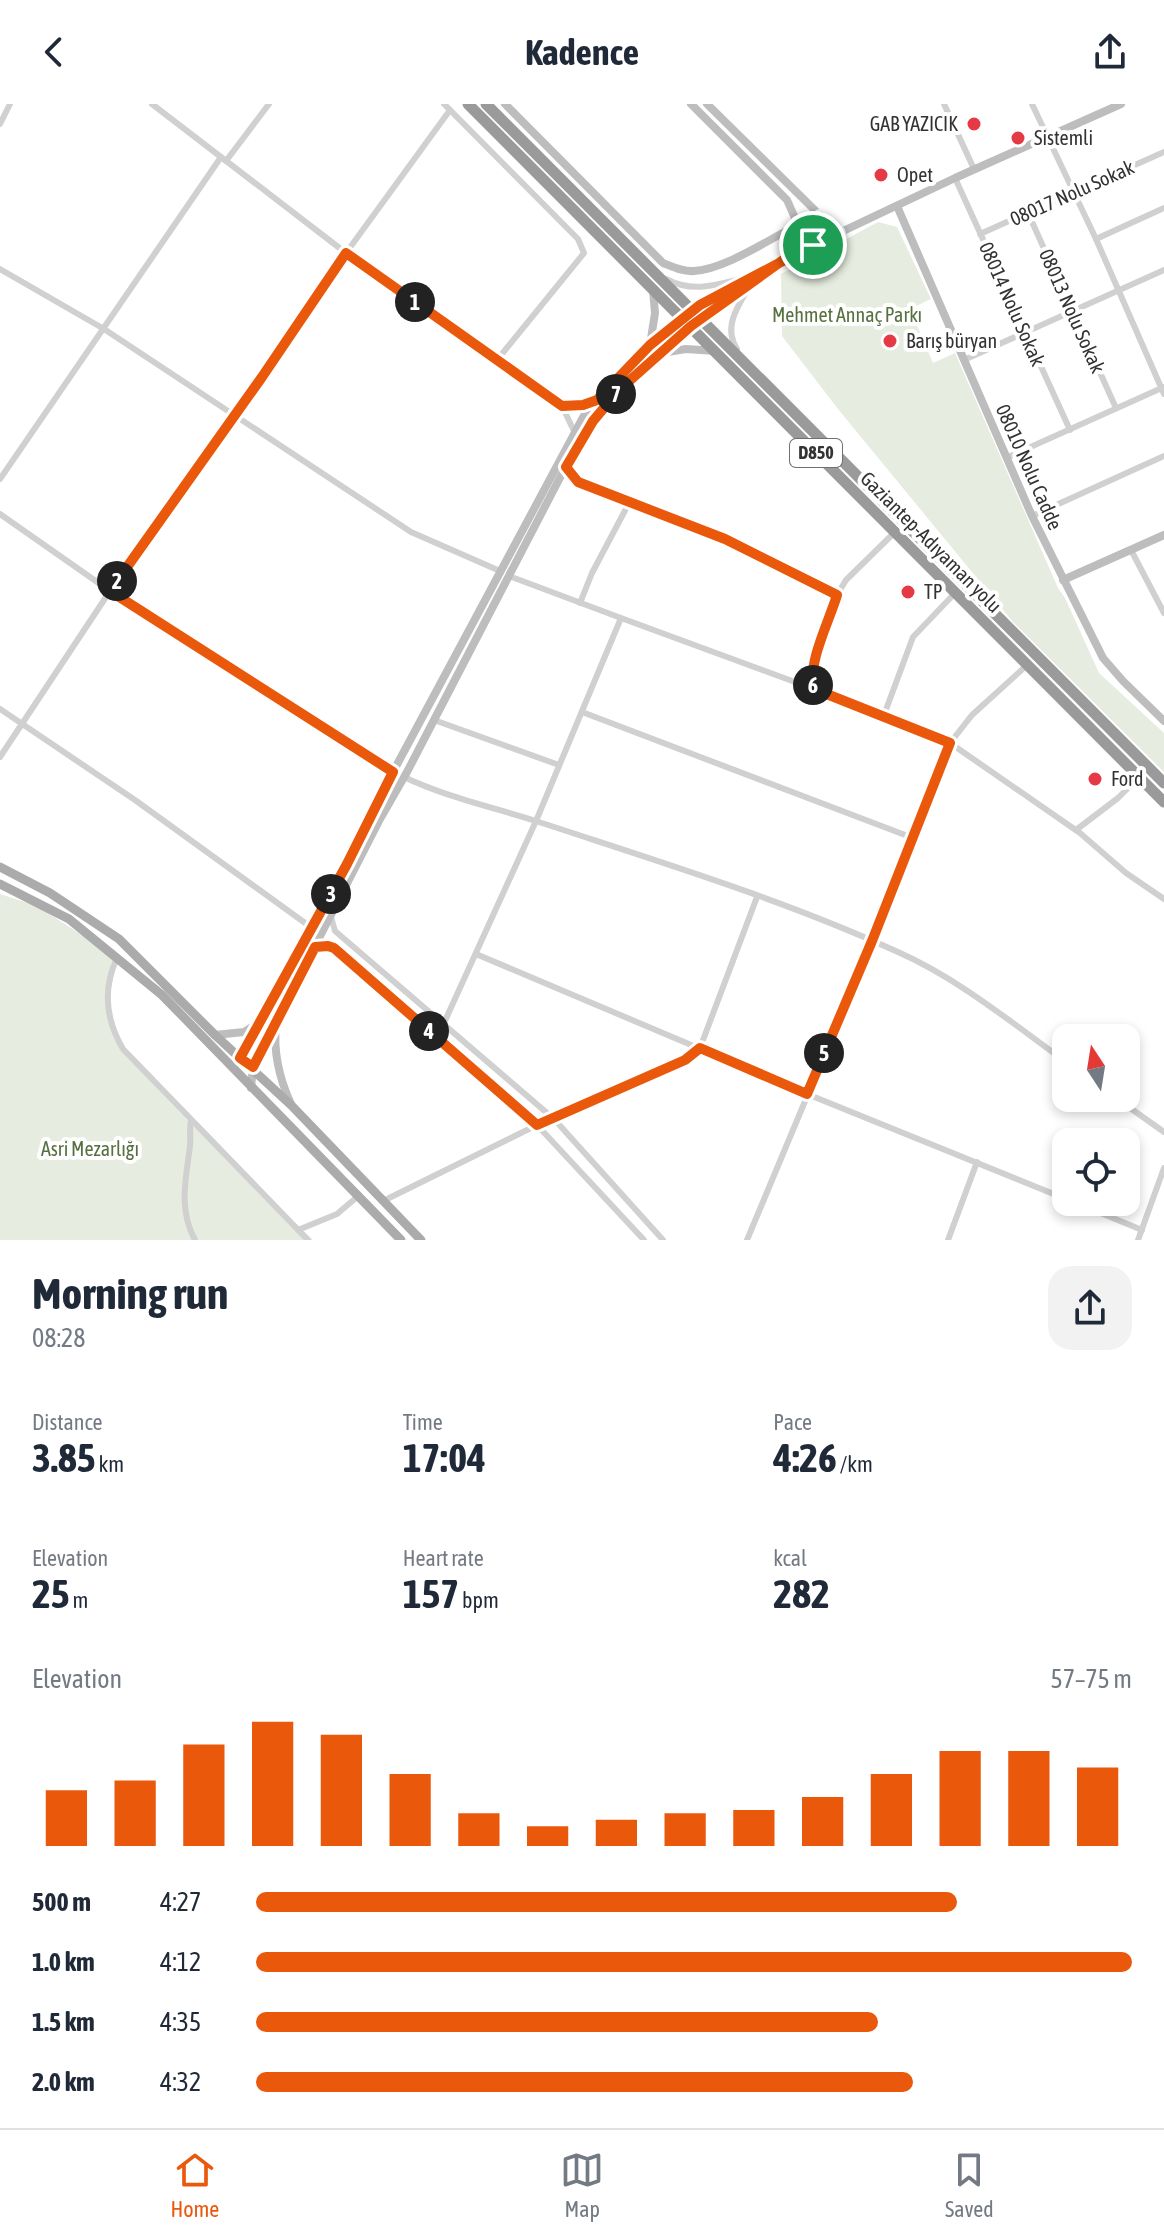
<!DOCTYPE html>
<meta charset="utf-8">
<style>
:root{--surface:#fff;--page:#f2f2f3;--text:#1f2937;--muted:#747a83;--line:#e0e1e3;--accent:#ea580c}
body{margin:0;font-family:"Asap Condensed",sans-serif;background:var(--page);color:var(--text);height:100vh;display:flex;flex-direction:column;font-size:30px;white-space:nowrap}
*{box-sizing:border-box;margin:0}
p{font-size:26px;color:var(--muted)}
.icon{flex:none;width:44px;height:44px;fill:none;stroke:currentColor;stroke-width:2;stroke-linecap:round;stroke-linejoin:round}
.map{position:relative;height:1136px;overflow:hidden}
.panel{display:flex;flex-direction:column;background:var(--surface);flex:1}
.panel>*{flex:none}
.needle{width:52px;rotate:348deg}
.tools{position:absolute;left:1052px;top:920px;display:grid;gap:16px}
.tools a{display:grid;place-items:center;width:88px;height:88px;border-radius:16px;background:var(--surface);box-shadow:0 4px 12px #0003;font-size:40px}
.pin{position:absolute;display:grid;place-items:center;width:68px;height:68px;color:#fff;margin:-34px;border:4px solid #fff;border-radius:50%;box-shadow:0 2px 8px #0007}
.km{position:absolute;width:40px;height:40px;margin:-20px;border-radius:50%;background:#222;color:#fff;font-size:22px;line-height:40px;text-align:center}
.round{display:grid;place-items:center;flex:none;width:84px;height:84px;border-radius:24px;background:var(--page)}
.head{display:flex;align-items:center;justify-content:space-between;height:136px;padding:0 32px}
h1{font-size:44px;font-weight:700;line-height:60px}
.figures{display:grid;grid-template-columns:repeat(3,1fr);gap:12px;height:136px;padding:8px 32px}
.figures div{display:grid;align-content:center}
.figures b{font-size:40px;font-weight:700}
.figures small{font-size:22px;font-weight:400}
.figures p{font-size:22px}
.chart{height:224px;padding:16px 32px}
.chart p{display:flex;justify-content:space-between}
.chart svg{width:100%;height:144px;margin-top:8px;stroke:var(--accent);stroke-width:6}
ul{padding:0 32px;list-style:none;font-size:26px}
li{display:grid;grid-template-columns:128px 96px 1fr;align-items:center;height:60px}
li i{height:20px;border-radius:10px;background:var(--accent)}
header{display:flex;justify-content:space-between;align-items:center;height:104px;padding:0 32px;background:var(--surface);font-size:36px;font-weight:700}
.tab-bar{display:flex;justify-content:space-around;align-items:center;height:112px;border-top:2px solid var(--line);background:var(--surface);font-size:22px;color:var(--muted)}
.tab-bar a{display:grid;justify-items:center;gap:4px}
.tab-bar .on{color:var(--accent)}
.map>svg:first-child{display:block}
</style>
<header><svg class="icon" aria-label="back" viewBox="0 0 24 24"><path d="M15 5l-7 7 7 7"/></svg>Kadence<svg class="icon" aria-label="share" viewBox="0 0 24 24"><path d="M12 15V3M7 8l5-5 5 5M5 13v7h14v-7"/></svg></header>
<div class="map">
<svg width="1164" height="1136" viewBox="0 0 1164 1136">
<rect width="100%" height="100%" fill="#fff"/>
<g fill="#e6ecdf">
<path d="M878 118 897 123 931 195 910 205 933 259 955 249 1058 484 1065 494 1099 569 1164 629V668L1013 518 838 305 782 232 781 170Z"/>
<path d="M0 790 37 802 117 854 107 905 121 946 186 1015 313 1136H0Z"/>
</g>
<g fill="none" stroke-linecap="round" stroke-linejoin="round">
<g stroke="#d0d0d0" stroke-width="6">
<path d="M152 0 346 149 562 302 574 327"/>
<path d="M444 0 578 135 584 149 497 256"/>
<path d="M944 0 974 65"/>
<path d="M1032 0 1096 135 1164 290"/>
<path d="M0 20 10 0"/>
<path d="M226 57 269 0"/>
<path d="M955 74 1070 326"/>
<path d="M1028 109 1116 304"/>
<path d="M980 130 1164 48"/>
<path d="M1096 135 1164 104"/>
<path d="M0 165 104 225 411 428 500 467"/>
<path d="M666 175C694 190 719 180 748 173"/>
<path d="M737 245C723 224 737 203 749 183"/>
<path d="M966 255 1164 166"/>
<path d="M562 302 593 297"/>
<path d="M1006 354 1164 283"/>
<path d="M566 363 578 378 725 435 837 491"/>
<path d="M0 375 221 53"/>
<path d="M0 410 110 487 393 668"/>
<path d="M1032 412 1164 352"/>
<path d="M895 428 846 476 837 491 813 560 811 576 814 585 950 639 1080 729 1126 769 1164 795"/>
<path d="M1131 446 1164 509"/>
<path d="M509 472 621 514"/>
<path d="M580 499 592 469 629 399"/>
<path d="M0 605 135 696 312 824"/>
<path d="M582 608 913 734"/>
<path d="M884 611 913 533 955 489"/>
<path d="M434 616 559 661"/>
<path d="M0 653 110 487 262 273 346 149 450 6"/>
<path d="M404 673C446 693 492 703 536 717 657 757 782 795 898 848 959 875 1012 919 1066 958"/>
<path d="M1076 726 1118 694 1139 673"/>
<path d="M331 813 335 827 554 1015 663 1136"/>
<path d="M315 843 334 844 537 1021 644 1136"/>
<path d="M476 850 807 990 1066 1095"/>
<path d="M117 854C102 886 106 916 123 945L308 1136"/>
<path d="M444 919 536 717 621 514 814 585"/>
<path d="M1116 994 1164 1028"/>
<path d="M191 1016C189 1025 191 1033 190 1042 186 1074 178 1105 195 1136"/>
<path d="M383 1097 537 1021 685 956 700 944 757 793"/>
<path d="M1074 1098 1142 1126"/>
<path d="M298 1126 337 1110 357 1093"/>
<path d="M747 1136 872 837 950 639 972 611 1027 561"/>
<path d="M948 1136 977 1058"/>
<path d="M1138 1136 1164 1064"/>
</g>
<g stroke="#bdbdbd" stroke-width="8">
<path d="M505 0 663 159C673 163 683 168 694 167 725 165 766 137 794 123L801 127 815 124 820 113"/>
<path d="M691 0 787 96 795 114 786 154 783 156"/>
<path d="M707 0 838 129"/>
<path d="M897 102 1032 412 1103 554 1123 577 1164 617"/>
<path d="M650 241 655 209 653 186"/>
<path d="M661 249 686 245 715 247"/>
<path d="M1063 476 1164 431"/>
<path d="M276 920C273 949 279 974 291 1000"/>
<path d="M215 931 244 928 258 919"/>
<path d="M238 956 347 760 393 668 587 306 633 257 700 201 786 154 955 74 1121 0"/>
<path d="M251 984 253 963 380 715 407 668 579 337 593 317 619 286 679 233 755 176"/>
</g>
<g stroke="#ababab" stroke-width="9">
<path d="M0 763 50 789 119 835 215 931 291 1001 421 1136"/>
<path d="M0 780 69 815 162 891 401 1136"/>
</g>
<g stroke="#9a9a9a" stroke-width="11">
<path d="M468 0 1164 698"/>
<path d="M486 0 1164 679"/>
</g>
</g>
<g fill="none" stroke-linecap="round" stroke-linejoin="round">
<defs>
<path id="route" d="M813 141 700 201 650 241 597 296 583 301 562 302 346 149 262 273 110 487 393 668 347 760 240 954 253 963 315 843 328 842 334 844 537 1021 685 956 700 944 807 990 872 837 950 639 814 585C807 559 829 518 837 491L725 435 578 378 566 363 593 317 619 286 691 222 786 154 794 123 801 127 815 124 820 113 838 129 813 141"/>
</defs>
<use href="#route" stroke="#fff" stroke-width="16"/>
<use href="#route" stroke="#ea580c" stroke-width="10"/>
</g>
<g fill="#e63946" stroke="#fff" stroke-width="3">
<circle cx="974" cy="20" r="8"/>
<circle cx="1018" cy="34" r="8"/>
<circle cx="881" cy="71" r="8"/>
<circle cx="890" cy="237" r="8"/>
<circle cx="908" cy="488" r="8"/>
<circle cx="1095" cy="675" r="8"/>
</g>
<g text-anchor="middle" stroke-width="8" stroke-linejoin="round" paint-order="stroke">
<rect fill="#fff" stroke="#707070" stroke-width="2" x="790" y="335" width="52" height="28" rx="6"/>
<g font-size="18" font-weight="bold" fill="#333">
<text x="816" y="355">D850</text>
</g>
<g font-size="20" fill="#333" stroke="#fff" text-anchor="start">
<text x="958" y="27" text-anchor="end">GAB YAZICIK</text>
<text x="1034" y="41">Sistemli</text>
<text x="897" y="78">Opet</text>
<text x="906" y="244">Barış büryan</text>
<text x="924" y="495">TP</text>
<text x="1111" y="682">Ford</text>
</g>
<g font-size="20" fill="#333" stroke="#fff">
<text transform="translate(1072 89) rotate(-24)" y="7">08017 Nolu Sokak</text>
<text transform="translate(1012 200) rotate(66)" y="7">08014 Nolu Sokak</text>
<text transform="translate(1072 207) rotate(66)" y="7">08013 Nolu Sokak</text>
<text transform="translate(1029 363) rotate(66)" y="7">08010 Nolu Cadde</text>
<text transform="translate(931 438) rotate(45)" y="7">Gaziantep-Adıyaman yolu</text>
</g>
<g font-size="20" fill="#56703f" stroke="#fff">
<text x="847" y="218">Mehmet Annaç Parkı</text>
<text x="90" y="1052">Asri Mezarlığı</text>
</g>
</g>
</svg>
<div class="tools">
<a><svg class="needle" viewBox="-14 -14 28 28"><path d="M0-13l5 13h-10z" fill="#e53935"/><path d="M0 13l5-13h-10z" fill="#747a83"/></svg></a>
<a><svg class="icon" aria-label="locate" viewBox="0 0 24 24"><circle cx="12" cy="12" r="6"/><path d="M12 2v4M12 18v4M2 12h4M18 12h4"/></svg></a>
</div>
<div class="pin" style="left:813px;top:141px;background:#1e9e55"><svg class="icon" aria-label="arrive" viewBox="0 0 24 24"><path d="M6 21V4h12l-3 4 3 4H6"/></svg></div>
<b class="km" style="left:415px;top:198px">1</b>
<b class="km" style="left:117px;top:477px">2</b>
<b class="km" style="left:331px;top:790px">3</b>
<b class="km" style="left:429px;top:927px">4</b>
<b class="km" style="left:824px;top:949px">5</b>
<b class="km" style="left:813px;top:581px">6</b>
<b class="km" style="left:616px;top:290px">7</b>
</div>
<section class="panel">
<div class="head"><div><h1>Morning run</h1><p>08:28</p></div><a class="round"><svg class="icon" aria-label="share" viewBox="0 0 24 24"><path d="M12 15V3M7 8l5-5 5 5M5 13v7h14v-7"/></svg></a></div>
<div class="figures">
<div><p>Distance</p><b>3.85<small> km</small></b></div>
<div><p>Time</p><b>17:04</b></div>
<div><p>Pace</p><b>4:26<small> /km</small></b></div>
</div>
<div class="figures">
<div><p>Elevation</p><b>25<small> m</small></b></div>
<div><p>Heart rate</p><b>157<small> bpm</small></b></div>
<div><p>kcal</p><b>282</b></div>
</div>
<div class="chart"><p><span>Elevation</span>57–75 m</p>
<svg viewBox="0 0 160 44" preserveAspectRatio="none"><path d="M5 44V27M15 44V24M25 44V13M35 44V6M45 44V10M55 44V22M65 44V34M75 44V38M85 44V36M95 44V34M105 44V33M115 44V29M125 44V22M135 44V15M145 44V15M155 44V20"/></svg>
</div>
<ul>
<li><b>500 m</b>4:27<i style="width:80%"></i></li>
<li><b>1.0 km</b>4:12<i style="width:100%"></i></li>
<li><b>1.5 km</b>4:35<i style="width:71%"></i></li>
<li><b>2.0 km</b>4:32<i style="width:75%"></i></li>
</ul>
</section>
<nav class="tab-bar">
<a class="on"><svg class="icon" aria-label="home" viewBox="0 0 24 24"><path d="M3 11l9-7 9 7M6 9v11h12V9"/></svg>Home</a>
<a><svg class="icon" aria-label="map" viewBox="0 0 24 24"><path d="M3 6l6-2 6 2 6-2v14l-6 2-6-2-6 2zM9 4v14M15 6v14"/></svg>Map</a>
<a><svg class="icon" aria-label="saved" viewBox="0 0 24 24"><path d="M7 4h10v16l-5-4-5 4z"/></svg>Saved</a>
</nav>
